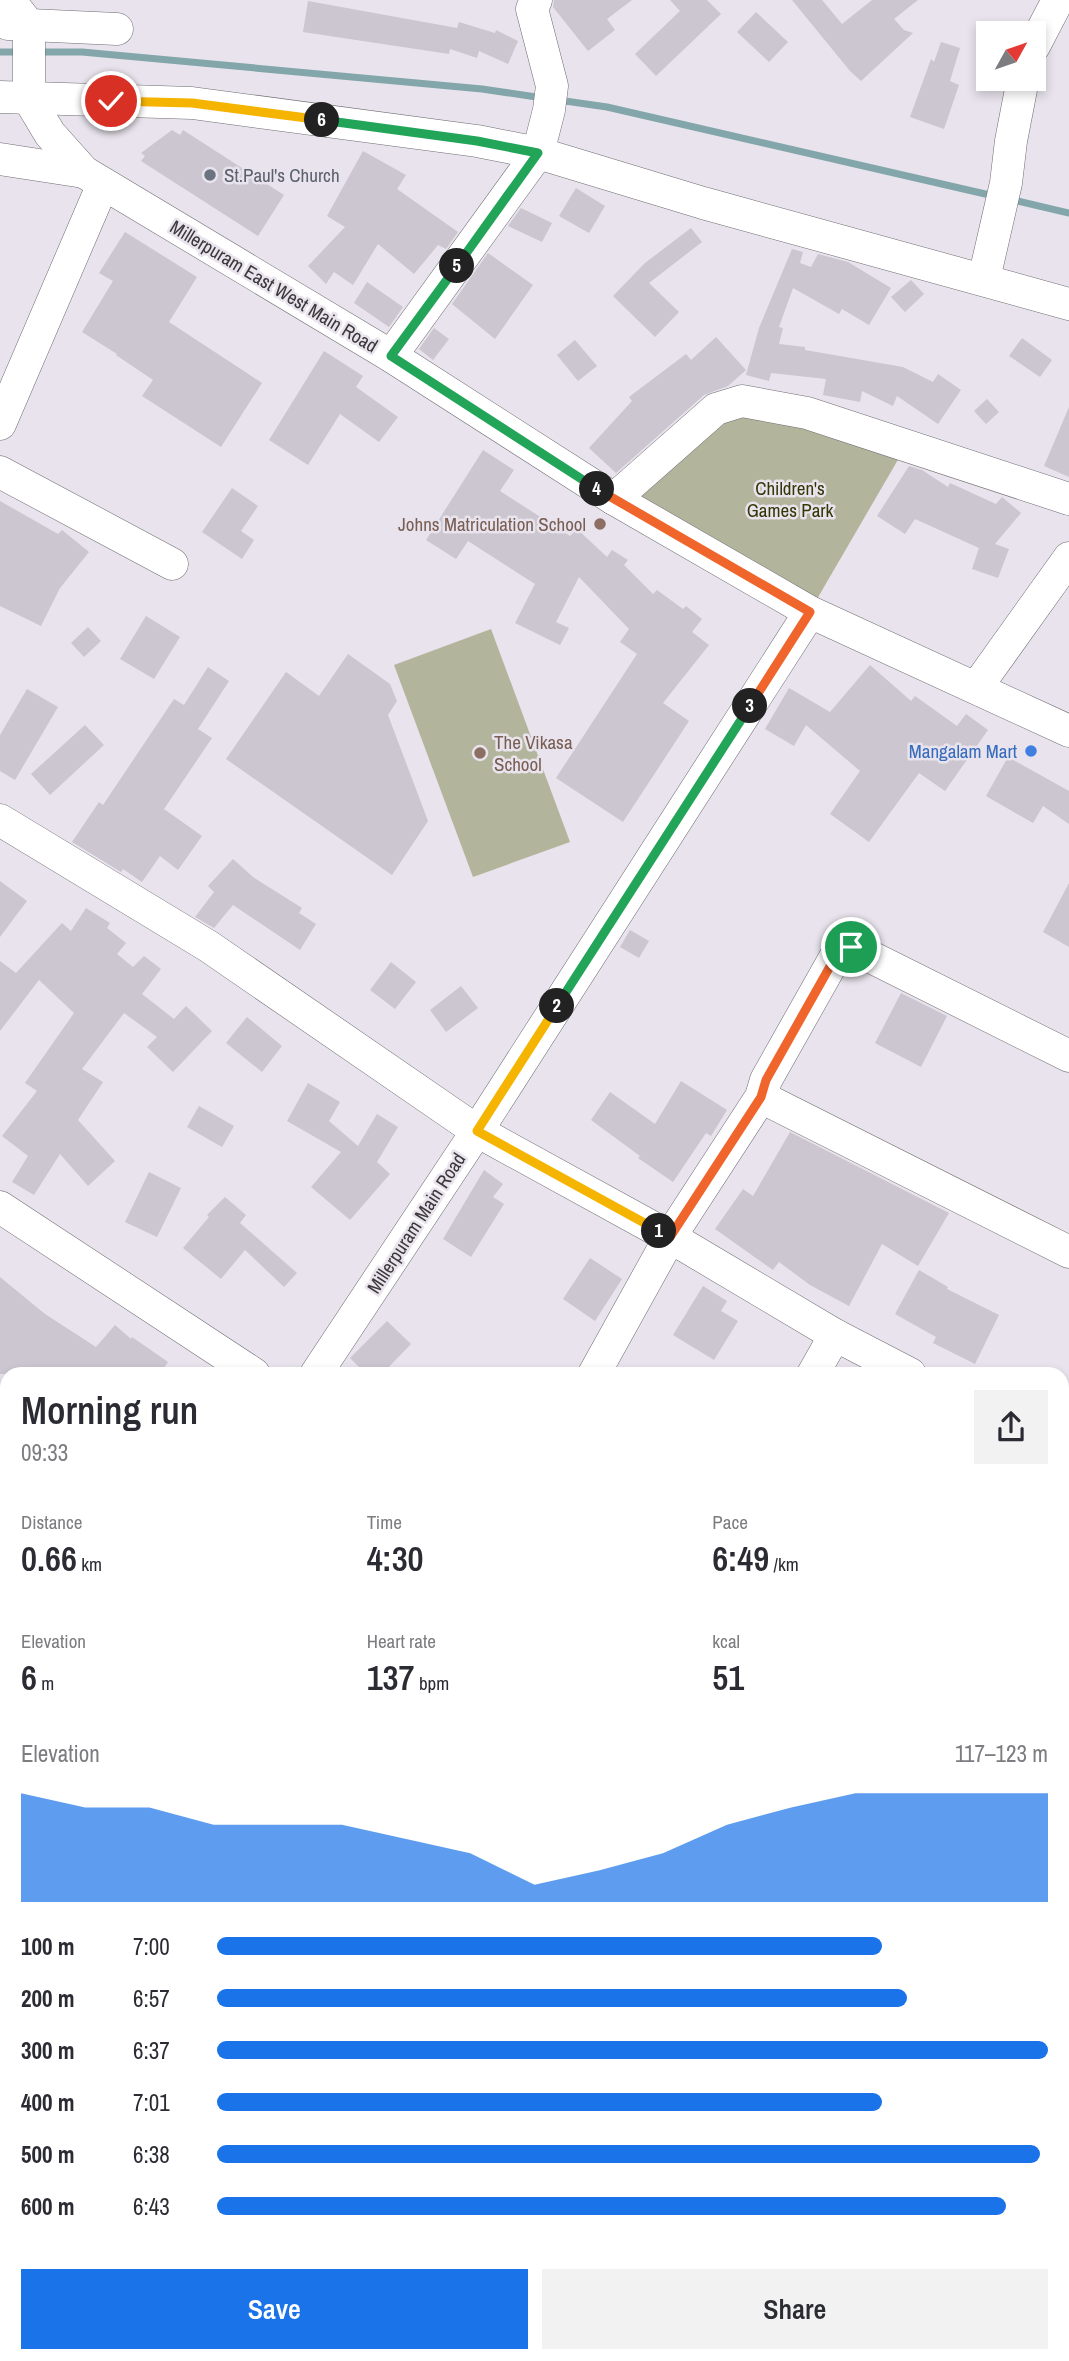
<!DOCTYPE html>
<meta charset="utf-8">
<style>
:root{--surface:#fff;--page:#f2f2f3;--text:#2b2b33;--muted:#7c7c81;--accent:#1a73e8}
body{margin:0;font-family:"Archivo Narrow",sans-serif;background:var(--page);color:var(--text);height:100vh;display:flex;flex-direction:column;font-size:26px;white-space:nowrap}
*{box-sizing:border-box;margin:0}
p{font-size:23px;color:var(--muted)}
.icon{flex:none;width:38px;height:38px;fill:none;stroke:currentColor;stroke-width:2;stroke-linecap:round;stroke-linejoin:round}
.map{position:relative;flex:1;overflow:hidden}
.side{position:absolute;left:0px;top:1367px;width:1069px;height:996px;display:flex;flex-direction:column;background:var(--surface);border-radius:21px 21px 0 0;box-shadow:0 4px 10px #0003}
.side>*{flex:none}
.needle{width:46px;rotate:50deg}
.controls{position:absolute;left:976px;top:21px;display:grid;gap:14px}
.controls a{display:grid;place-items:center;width:70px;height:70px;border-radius:0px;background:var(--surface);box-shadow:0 4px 10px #0003;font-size:35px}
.pin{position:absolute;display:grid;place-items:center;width:60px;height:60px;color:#fff;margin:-30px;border:4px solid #fff;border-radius:50%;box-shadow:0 2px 7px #0007}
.km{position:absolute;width:35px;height:35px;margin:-18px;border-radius:50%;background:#222;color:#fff;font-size:19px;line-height:35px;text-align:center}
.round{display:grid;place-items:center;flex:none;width:74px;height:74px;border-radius:0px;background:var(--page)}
.overview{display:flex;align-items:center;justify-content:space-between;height:119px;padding:0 21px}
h1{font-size:38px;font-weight:600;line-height:52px}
.metrics{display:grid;grid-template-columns:repeat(3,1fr);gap:10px;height:119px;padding:7px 21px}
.metrics div{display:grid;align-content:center}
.metrics b{font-size:35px;font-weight:600}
.metrics small{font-size:19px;font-weight:400}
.metrics p{font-size:19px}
.chart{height:196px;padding:14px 21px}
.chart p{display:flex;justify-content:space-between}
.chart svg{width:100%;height:126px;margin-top:7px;fill:var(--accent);opacity:.7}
.cta{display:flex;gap:14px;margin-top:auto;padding:14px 21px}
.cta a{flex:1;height:80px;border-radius:0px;background:var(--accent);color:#fff;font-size:28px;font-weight:600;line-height:80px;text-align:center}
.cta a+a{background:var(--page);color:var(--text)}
ul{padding:0 21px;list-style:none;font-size:23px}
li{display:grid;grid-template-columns:112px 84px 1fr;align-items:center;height:52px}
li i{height:18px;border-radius:9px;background:var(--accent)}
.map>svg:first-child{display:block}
</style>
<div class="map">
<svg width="1069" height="2361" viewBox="0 0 1069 2361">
<rect width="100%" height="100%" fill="#e8e3ec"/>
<g fill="#b2b59c">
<path d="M743 411 804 426 899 458 817 599 635 495 721 418Z"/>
<path d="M491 629 570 842 473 877 394 665Z"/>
<path d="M1062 1825 1069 1828V2361H701L704 2356H1062Z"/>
</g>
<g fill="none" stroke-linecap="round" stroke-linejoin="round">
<g stroke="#83a6aa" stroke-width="7">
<path d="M0 52H20"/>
<path d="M36 52H82L482 89 543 98"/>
<path d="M558 100 607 107 994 196"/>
<path d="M1009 199 1069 213"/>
</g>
</g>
<g fill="#cbc6cf">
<path d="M554 0H632L607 19 615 30 588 51 553 7Z"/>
<path d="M670 0H707L721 14 656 76 635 54 680 11Z"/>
<path d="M792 0H822L842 24 872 0H918L894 19 904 30 913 33 861 81 850 71Z"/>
<path d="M308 1 457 28 459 22 495 33 496 30 518 41 508 64 479 51 477 58 450 49 449 54 303 32Z"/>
<path d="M756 12 788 42 769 62 737 32Z"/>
<path d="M941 42 960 48 950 81 959 85 944 129 910 117 931 59 934 62Z"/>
<path d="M172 130 180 135 183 130 284 195 258 236 141 161 145 156 141 153Z"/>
<path d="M363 151 406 175 397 189 458 232 446 249 438 245 414 274 378 244 353 285 334 272 326 284 308 266 345 227 327 216Z"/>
<path d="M576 188 605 206 589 233 559 216Z"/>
<path d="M521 208 552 223 542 242 508 226Z"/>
<path d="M691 228 702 242 649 283 679 312 655 337 613 296 645 263Z"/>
<path d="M125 232 197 277 169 322 262 383 221 447 142 396 153 380 116 355 117 354 82 332 113 281 99 273Z"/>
<path d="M792 249 803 252 800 263 811 267 818 254 848 262 891 288 869 325 842 309 839 314 793 288 779 327 783 328 779 344 805 347V350L903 367 933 382 938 374 961 390 938 424 897 396 893 406 862 391 860 402 823 395 826 379 771 373 769 381 746 375 759 328Z"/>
<path d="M488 253 533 285 495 339 452 304Z"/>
<path d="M911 280 924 294 905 312 891 297Z"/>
<path d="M367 282 403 307 389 327 354 303Z"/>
<path d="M434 328 449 339 433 360 419 349Z"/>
<path d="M716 337 746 370 728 386 704 395 616 473 589 448 632 401 629 397 686 354 691 360Z"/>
<path d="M1022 338 1052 360 1040 377 1009 356Z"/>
<path d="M575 340 597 366 578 381 557 355Z"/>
<path d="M324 351 363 376 356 387 398 417 379 442 340 414 308 465 269 440Z"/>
<path d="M987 399 999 412 986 424 974 411Z"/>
<path d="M1069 407V477L1044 466Z"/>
<path d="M483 450 514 470 500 491 570 536 577 529 607 557 612 550 628 560 624 565 653 594 657 590 683 609 686 606 702 619 692 632 709 645 663 703 689 721 623 822 556 778 637 654 620 642 629 629 579 577 556 622 569 628 560 645 515 623 535 584 468 541 456 559 426 540Z"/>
<path d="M909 466 922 470 948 487 950 483 996 504 1002 497 1021 513 995 544 1009 549 998 578 972 569 979 548 915 519 905 534 877 516Z"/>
<path d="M232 488 258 506 241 531 254 540 242 559 202 532Z"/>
<path d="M0 501 58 534 62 530 89 552 60 588 41 626 0 606Z"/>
<path d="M146 616 180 637 154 679 120 659Z"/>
<path d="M88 627 101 641 84 657 71 643Z"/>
<path d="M348 654 390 684 397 701 388 715 428 821 392 875 226 759 286 672 319 696Z"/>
<path d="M870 665 911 701 915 696 957 726 966 714 988 730 945 791 919 773 869 842 830 814 860 771 806 725 794 746 765 729 789 688 830 712Z"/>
<path d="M208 667 229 681 198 729 212 738 164 809 202 836 178 870 160 856 142 882 123 869 121 872 72 842 99 802 103 805 174 699 184 705Z"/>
<path d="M27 689 58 707 15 780 0 771V735Z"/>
<path d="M85 725 104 745 50 795 31 774Z"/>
<path d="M1008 757 1069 791V824L1043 806 1033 823 986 796Z"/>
<path d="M233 859 253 877 302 908 299 913 316 924 300 950 233 905 214 928 195 917 214 892 208 886Z"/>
<path d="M0 881 27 901 0 937Z"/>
<path d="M1069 883V947L1043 932Z"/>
<path d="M86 908 110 923 107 928 126 943 117 954 133 967 144 956 161 969 142 994 174 1019 186 1006 212 1031 173 1072 147 1047 157 1037 124 1013 82 1069 103 1082 78 1120 115 1161 88 1186 60 1154 34 1195 12 1182 28 1156 2 1136 37 1091 25 1083 74 1013 39 980 0 1031V961L16 973 62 923 71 931Z"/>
<path d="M630 930 649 941 639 958 620 947Z"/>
<path d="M391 962 416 982 395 1009 370 990Z"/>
<path d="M461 986 478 1008 446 1032 430 1010Z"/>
<path d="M901 993 947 1016 921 1067 875 1043Z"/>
<path d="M247 1017 282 1046 262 1072 226 1043Z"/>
<path d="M681 1081 727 1110 711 1136 706 1133 673 1182 638 1158 640 1156 591 1120 610 1092 655 1124Z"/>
<path d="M308 1083 340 1102 329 1121 358 1146 377 1114 398 1127 377 1162 390 1174 350 1220 311 1187 341 1152 287 1121Z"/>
<path d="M199 1106 234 1126 222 1147 187 1127Z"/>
<path d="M790 1132 949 1213 918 1266 882 1244 849 1306 810 1285 779 1262 773 1270 715 1229 743 1189 753 1196Z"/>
<path d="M484 1170 503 1184 493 1197 504 1204 471 1257 443 1239Z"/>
<path d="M149 1172 181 1188 157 1237 125 1222Z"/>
<path d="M225 1197 246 1215 240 1223 297 1273 284 1287 245 1250 221 1279 183 1248 209 1217 207 1215Z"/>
<path d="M590 1258 622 1279 595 1321 563 1299Z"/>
<path d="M919 1270 948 1287 947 1289 999 1315 975 1364 933 1343 936 1337 895 1314Z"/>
<path d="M0 1277 45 1314 96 1347 115 1325 131 1339 132 1337 168 1362 160 1374H0Z"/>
<path d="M703 1286 727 1301 721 1311 738 1321 714 1360 673 1335Z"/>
<path d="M387 1321 411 1344 382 1374H366L350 1358Z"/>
</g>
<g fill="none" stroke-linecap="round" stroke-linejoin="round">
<defs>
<g id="minor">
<path d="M9 0 29 25V99L50 134 84 172 391 356 614 499 810 612 1069 731"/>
<path d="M8 24 117 29"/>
<path d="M1034 46 1058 0"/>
<path d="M0 97 192 103 477 141 538 153 703 203 1069 304"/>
<path d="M0 159 84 172"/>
<path d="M984 279 1006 183 1011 141 1023 79"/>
<path d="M391 356 538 153 549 110 552 86 532 9 536 0"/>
<path d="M0 424 103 184"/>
<path d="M0 472 172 564"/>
<path d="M614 499 716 409 742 401 807 413 1069 499"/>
<path d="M976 688 1069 558"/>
<path d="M0 820 208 946 477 1131 670 1237 835 1335 910 1374"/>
<path d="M761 1097 1069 1252"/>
<path d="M0 1207 254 1374"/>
<path d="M316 1374 477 1131 810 612"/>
<path d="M594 1374 670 1237 761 1097 766 1080 837 954 851 947 1069 1056"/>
<path d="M813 1374 835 1335"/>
<path d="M1062 1451 1069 1455"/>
<path d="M1062 1646 1069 1634"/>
<path d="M0 1710 7 1717"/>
<path d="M0 1777 7 1768"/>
<path d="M1062 1794 1069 1797"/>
<path d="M673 2361 676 2356"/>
</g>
</defs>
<use href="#minor" stroke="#706c73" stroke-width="33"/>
<use href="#minor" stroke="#fff" stroke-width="32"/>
</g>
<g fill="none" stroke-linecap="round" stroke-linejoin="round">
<defs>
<path id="split-1" d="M659 1231 670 1237 761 1097 766 1080 837 954 851 947"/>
<path id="split-2" d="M557 1006 477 1131 659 1231"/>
<path id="split-3" d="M557 1006 750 706"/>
<path id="split-4" d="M597 489 810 612 750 706"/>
<path id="split-5" d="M457 266 391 356 597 489"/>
<path id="split-6" d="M322 120 477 141 538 153 457 266"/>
<path id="split-7" d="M111 101 192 103 322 120"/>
</defs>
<use href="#split-1" stroke="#fff" stroke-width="14"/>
<use href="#split-2" stroke="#fff" stroke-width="14"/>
<use href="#split-3" stroke="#fff" stroke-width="14"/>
<use href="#split-4" stroke="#fff" stroke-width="14"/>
<use href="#split-5" stroke="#fff" stroke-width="14"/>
<use href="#split-6" stroke="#fff" stroke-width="14"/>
<use href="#split-7" stroke="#fff" stroke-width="14"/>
<use href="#split-1" stroke="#f0652b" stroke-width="9"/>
<use href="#split-2" stroke="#f5b400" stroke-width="9"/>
<use href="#split-3" stroke="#22a559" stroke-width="9"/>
<use href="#split-4" stroke="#f0652b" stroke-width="9"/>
<use href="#split-5" stroke="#22a559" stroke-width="9"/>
<use href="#split-6" stroke="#22a559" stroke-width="9"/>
<use href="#split-7" stroke="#f5b400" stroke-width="9"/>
</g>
<circle fill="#6b7280" stroke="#e8e3ec" stroke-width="2.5" cx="210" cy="175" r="7"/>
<g fill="#8d6e63" stroke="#e8e3ec" stroke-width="2.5">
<circle cx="600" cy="524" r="7"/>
<circle cx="480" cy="753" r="7"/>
</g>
<circle fill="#3f7fe0" stroke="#e8e3ec" stroke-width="2.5" cx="1031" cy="751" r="7"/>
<g text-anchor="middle" stroke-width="5" stroke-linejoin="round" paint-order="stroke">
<g font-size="19" fill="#5b616d" stroke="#e8e3ec" text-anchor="start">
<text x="224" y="182">St.Paul's Church</text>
</g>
<g font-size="19" fill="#3a383b" stroke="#e8e3ec">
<text transform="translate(274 286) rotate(31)" y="7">Millerpuram East West Main Road</text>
<text transform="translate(416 1223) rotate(-57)" y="7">Millerpuram Main Road</text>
</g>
<g font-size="19" fill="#343605" stroke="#e8e3ec">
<text x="790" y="495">Children's<tspan x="790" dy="22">Games Park</tspan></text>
</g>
<g font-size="19" fill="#785e54" stroke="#e8e3ec" text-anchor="end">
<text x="586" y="531">Johns Matriculation School</text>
<text x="494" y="749" text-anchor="start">The Vikasa<tspan x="494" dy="22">School</tspan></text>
</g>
<g font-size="19" fill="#366cbe" stroke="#e8e3ec" text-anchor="end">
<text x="1017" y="758">Mangalam Mart</text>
</g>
</g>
</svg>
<div class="controls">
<a><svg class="needle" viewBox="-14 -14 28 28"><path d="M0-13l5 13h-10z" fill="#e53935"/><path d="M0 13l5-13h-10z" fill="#7c7c81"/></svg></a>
</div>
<div class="pin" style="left:851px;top:947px;background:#1e9e55"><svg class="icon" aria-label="arrive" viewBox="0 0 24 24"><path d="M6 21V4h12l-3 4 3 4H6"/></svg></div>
<div class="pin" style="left:111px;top:101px;background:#d93025"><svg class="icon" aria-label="check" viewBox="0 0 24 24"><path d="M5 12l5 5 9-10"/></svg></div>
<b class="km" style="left:659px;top:1231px">1</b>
<b class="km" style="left:557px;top:1006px">2</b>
<b class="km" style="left:750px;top:706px">3</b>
<b class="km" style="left:597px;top:489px">4</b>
<b class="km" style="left:457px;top:266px">5</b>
<b class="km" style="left:322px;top:120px">6</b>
<section class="side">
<div class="overview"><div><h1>Morning run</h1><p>09:33</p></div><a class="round"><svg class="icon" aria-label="share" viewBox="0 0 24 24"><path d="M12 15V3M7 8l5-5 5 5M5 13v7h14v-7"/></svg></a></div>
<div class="metrics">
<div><p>Distance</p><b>0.66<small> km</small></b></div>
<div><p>Time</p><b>4:30</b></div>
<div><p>Pace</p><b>6:49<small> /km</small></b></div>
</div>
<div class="metrics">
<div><p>Elevation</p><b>6<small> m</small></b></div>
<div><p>Heart rate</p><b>137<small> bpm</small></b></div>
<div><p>kcal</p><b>51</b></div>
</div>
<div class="chart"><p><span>Elevation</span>117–123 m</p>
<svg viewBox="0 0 160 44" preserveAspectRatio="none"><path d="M0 44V6L10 11L20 11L30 17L40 17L50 17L60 22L70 27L80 38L90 33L100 27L110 17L120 11L130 6L140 6L150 6L160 6V44z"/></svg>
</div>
<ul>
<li><b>100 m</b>7:00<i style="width:80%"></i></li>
<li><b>200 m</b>6:57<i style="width:83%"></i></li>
<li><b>300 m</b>6:37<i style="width:100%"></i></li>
<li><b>400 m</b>7:01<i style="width:80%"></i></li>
<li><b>500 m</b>6:38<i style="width:99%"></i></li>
<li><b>600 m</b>6:43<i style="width:95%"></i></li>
</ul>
<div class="cta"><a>Save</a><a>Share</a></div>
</section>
</div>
